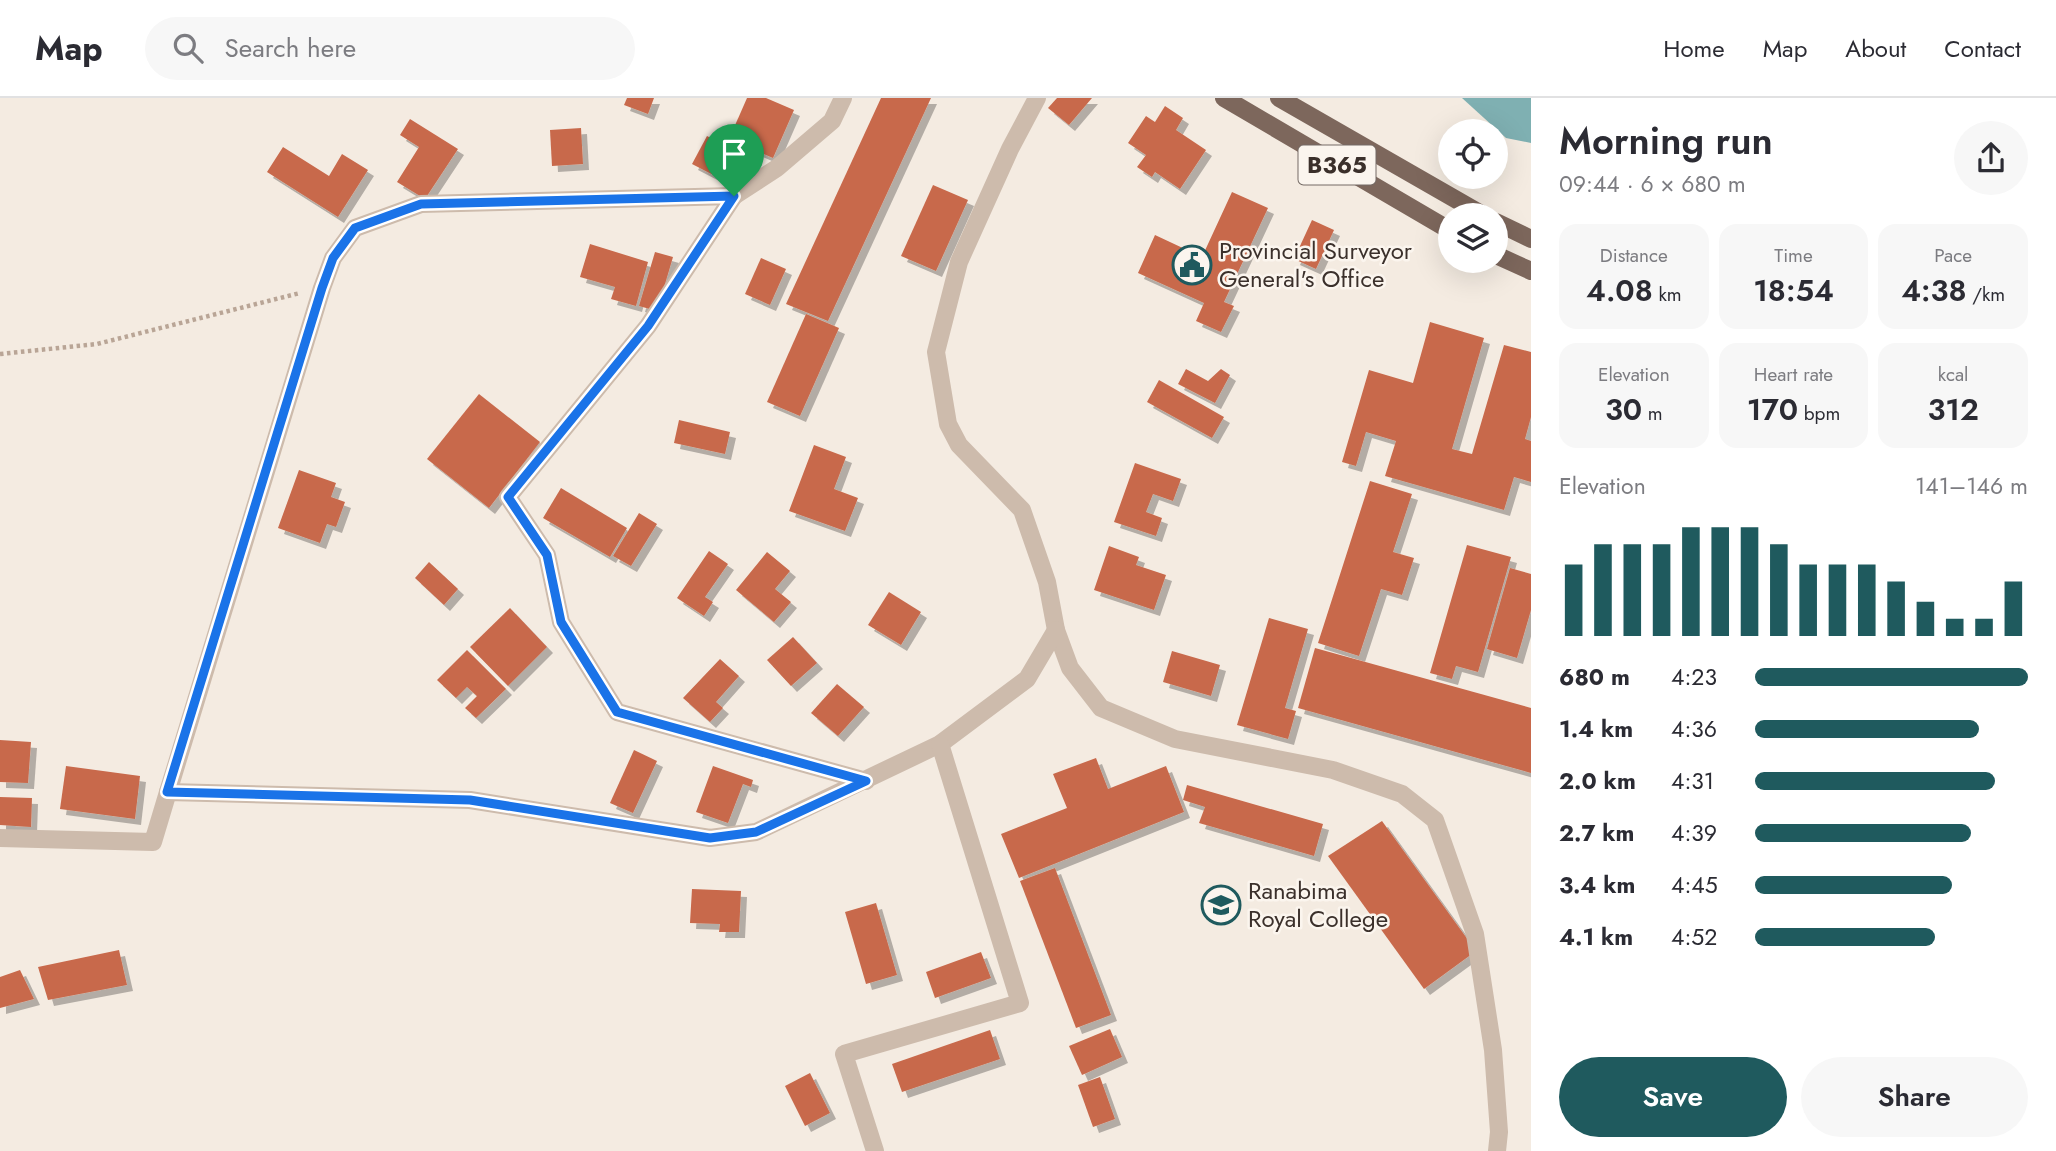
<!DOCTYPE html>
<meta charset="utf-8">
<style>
:root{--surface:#fff;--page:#f7f7f7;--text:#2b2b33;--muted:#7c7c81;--line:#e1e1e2;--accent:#1f5a5e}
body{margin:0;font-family:Jost,sans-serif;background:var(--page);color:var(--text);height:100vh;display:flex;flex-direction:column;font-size:26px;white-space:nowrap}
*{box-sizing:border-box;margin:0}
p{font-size:23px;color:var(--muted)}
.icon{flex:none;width:38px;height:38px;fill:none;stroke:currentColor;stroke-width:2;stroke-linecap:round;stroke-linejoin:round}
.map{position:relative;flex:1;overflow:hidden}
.side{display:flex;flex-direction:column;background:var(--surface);width:525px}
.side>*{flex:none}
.buttons{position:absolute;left:1438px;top:21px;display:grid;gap:14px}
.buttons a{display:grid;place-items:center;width:70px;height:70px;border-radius:50%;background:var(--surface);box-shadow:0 7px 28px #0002;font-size:35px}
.pin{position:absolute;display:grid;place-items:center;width:60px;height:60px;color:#fff;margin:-72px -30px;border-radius:50% 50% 50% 0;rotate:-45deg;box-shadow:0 0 7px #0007}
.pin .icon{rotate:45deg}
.round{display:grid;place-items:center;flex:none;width:74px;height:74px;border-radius:37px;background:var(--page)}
.summary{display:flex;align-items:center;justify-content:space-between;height:119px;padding:0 28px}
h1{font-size:38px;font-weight:600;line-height:52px}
.figures{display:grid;grid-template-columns:repeat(3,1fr);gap:10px;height:119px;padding:7px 28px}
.figures div{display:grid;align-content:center;border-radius:18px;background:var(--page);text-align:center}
.figures b{font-size:30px;font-weight:600}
.figures small{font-size:19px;font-weight:400}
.figures p{font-size:19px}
.chart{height:196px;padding:14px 28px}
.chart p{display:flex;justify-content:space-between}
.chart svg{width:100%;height:126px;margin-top:7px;stroke:var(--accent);stroke-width:6}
.button{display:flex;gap:14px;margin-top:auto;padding:14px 28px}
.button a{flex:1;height:80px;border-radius:42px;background:var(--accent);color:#fff;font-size:28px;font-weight:600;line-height:80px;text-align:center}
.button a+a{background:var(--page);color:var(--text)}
ul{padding:0 28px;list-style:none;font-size:23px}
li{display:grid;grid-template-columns:112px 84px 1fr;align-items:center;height:52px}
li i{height:18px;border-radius:9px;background:var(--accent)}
header{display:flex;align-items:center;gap:42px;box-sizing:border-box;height:98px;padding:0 35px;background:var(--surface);border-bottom:2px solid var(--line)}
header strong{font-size:33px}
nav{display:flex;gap:38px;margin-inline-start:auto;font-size:24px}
.search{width:490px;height:63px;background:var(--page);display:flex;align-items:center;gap:18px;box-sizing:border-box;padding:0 24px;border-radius:38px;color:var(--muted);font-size:26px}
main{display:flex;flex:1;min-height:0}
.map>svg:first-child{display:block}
</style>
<header>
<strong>Map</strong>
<div class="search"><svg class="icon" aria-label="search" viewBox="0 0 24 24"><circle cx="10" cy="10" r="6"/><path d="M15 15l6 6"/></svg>Search here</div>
<nav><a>Home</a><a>Map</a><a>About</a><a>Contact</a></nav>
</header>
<main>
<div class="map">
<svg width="1531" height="1053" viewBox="0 0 1531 1053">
<defs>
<filter id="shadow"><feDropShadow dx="6" dy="6" stdDeviation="0" flood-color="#0004"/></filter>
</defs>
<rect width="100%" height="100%" fill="#f4ebe1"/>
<path fill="#7fb0b2" d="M1462 0H1531V45L1506 40Z"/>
<g fill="#c8694b" filter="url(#shadow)">
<path d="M627 0H654L648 16 624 7Z"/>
<path d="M747 0H766L794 12 773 60 729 41Z"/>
<path d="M881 0H931L828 223 786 206Z"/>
<path d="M1057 0H1092L1069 27 1048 10Z"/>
<path d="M1165 8 1183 20 1176 32 1206 52 1180 91 1155 74 1152 79 1137 69 1146 57 1128 45 1146 18 1155 24Z"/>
<path d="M410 21 458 51 425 101 397 84 419 49 400 37Z"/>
<path d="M581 30 583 66 552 68 550 32Z"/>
<path d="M707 38 740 55 725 83 692 66Z"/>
<path d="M283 49 329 78 342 56 368 72 338 119 267 74Z"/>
<path d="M933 87 968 102 936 173 901 158Z"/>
<path d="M1232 94 1268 110 1224 204 1234 208 1221 234 1196 223 1204 205 1138 175 1155 137 1202 159Z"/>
<path d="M1312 122 1334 132 1316 171 1294 161Z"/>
<path d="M590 146 648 164 636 208 611 201 615 189 580 179Z"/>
<path d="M655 154 673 159 657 213 639 208Z"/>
<path d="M761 160 786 171 770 207 745 196Z"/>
<path d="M806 216 839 230 800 318 767 304Z"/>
<path d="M1430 224 1484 240 1452 351 1472 356 1504 247 1531 254V319L1525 341 1531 343V384L1514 379 1504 412 1385 378 1396 343 1366 334 1356 368 1342 364 1369 272 1413 285Z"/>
<path d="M1186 271 1208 283 1221 271 1230 277 1215 305 1178 286Z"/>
<path d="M1159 282 1224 319 1212 340 1147 304Z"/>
<path d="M479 296 540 344 489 410 427 361Z"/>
<path d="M679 322 730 334 725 356 674 345Z"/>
<path d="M814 347 846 359 834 391 858 400 845 433 789 413Z"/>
<path d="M1135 365 1181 381 1173 403 1153 396 1146 414 1162 420 1156 438 1114 424Z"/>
<path d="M299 372 336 385 331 399 345 404 336 429 327 426 320 445 278 430Z"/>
<path d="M1370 383 1412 396 1393 454 1414 460 1402 497 1381 491 1359 558 1318 545Z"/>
<path d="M561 390 627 430 610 459 543 420Z"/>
<path d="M639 415 657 426 631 468 613 458Z"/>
<path d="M1467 447 1511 459 1478 574 1456 568 1452 581 1430 575Z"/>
<path d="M1109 448 1139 459 1136 467 1166 477 1154 512 1094 492Z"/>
<path d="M709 453 728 466 705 499 713 504 704 518 677 500Z"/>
<path d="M767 454 790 473 775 491 791 504 774 524 736 492Z"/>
<path d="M429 464 458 491 444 507 415 480Z"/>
<path d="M1510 470 1531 476V512L1517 560 1487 551Z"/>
<path d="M889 494 921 514 901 547 868 527Z"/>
<path d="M510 510 547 549 508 588 470 549Z"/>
<path d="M1269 520 1308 531 1285 610 1296 613 1288 641 1237 627Z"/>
<path d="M793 539 817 565 791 588 767 562Z"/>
<path d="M1315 550 1531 610V675L1298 610Z"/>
<path d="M467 552 506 591 476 620 465 610 477 598 467 589 456 600 437 582Z"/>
<path d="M1172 553 1220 567 1211 598 1163 584Z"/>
<path d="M720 561 739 578 716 604 723 610 710 624 683 600Z"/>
<path d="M837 586 864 609 838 638 811 615Z"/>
<path d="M0 642 31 644 28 685 0 684Z"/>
<path d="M634 652 657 663 633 715 610 705Z"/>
<path d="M1096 660 1108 691 1166 668 1184 714 1019 780 1001 736 1067 710 1053 676Z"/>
<path d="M66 668 140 678 135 721 60 711Z"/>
<path d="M713 668 753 682 751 689 743 686 728 725 696 714Z"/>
<path d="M1187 687 1323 726 1314 758 1199 725 1205 709 1183 702Z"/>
<path d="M0 699 32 700 31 729 0 727Z"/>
<path d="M1382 723 1476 853 1424 891 1328 758Z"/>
<path d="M1055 770 1111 917 1076 930 1020 783Z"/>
<path d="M692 791 741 793 739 834H719L720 826 690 825Z"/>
<path d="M876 805 897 877 866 886 845 814Z"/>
<path d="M119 852 127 887 48 902 38 869Z"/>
<path d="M981 854 991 880 935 900 926 874Z"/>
<path d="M20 872 34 901 0 910V879Z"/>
<path d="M1110 931 1122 959 1082 977 1069 948Z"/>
<path d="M990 932 1000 961 902 994 892 966Z"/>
<path d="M810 975 830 1015 805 1028 785 988Z"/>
<path d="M1100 979 1115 1021 1093 1029 1078 987Z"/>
</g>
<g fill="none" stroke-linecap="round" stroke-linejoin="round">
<path stroke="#b9a596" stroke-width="4.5" stroke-dasharray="3.5 3.5" stroke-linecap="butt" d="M0 256 97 246 300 195"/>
<g stroke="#cdbbac" stroke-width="18">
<path d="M1037 0 1010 51 959 164 936 254 948 326 959 347 1022 412 1047 484 1056 532 1070 570 1101 610 1175 641 1333 672 1402 696 1435 722 1475 836 1493 952 1499 1034 1497 1053"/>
<path d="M734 98 648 228 508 399 547 457 561 524 617 614 866 683"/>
<path d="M168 694 322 190 333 160 355 130 421 106 734 98 777 70 832 23 843 0"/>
<path d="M0 740 153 744 168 694 470 702 710 740 756 734 940 646 1027 581 1056 532"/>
<path d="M875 1053 844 956 1020 905 940 646"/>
</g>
<g stroke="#7d675c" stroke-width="18">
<path d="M1224 0 1451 133"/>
<path d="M1279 0 1483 117"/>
<path d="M1496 124 1531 141"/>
<path d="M1496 157 1531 173"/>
</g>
</g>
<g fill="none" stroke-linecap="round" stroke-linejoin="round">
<defs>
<path id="route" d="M734 98 648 228 508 399 547 457 561 524 617 614 866 683 756 734 710 740 470 702 167 694 322 190 333 160 355 130 421 106Z"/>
</defs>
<use href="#route" stroke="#fff" stroke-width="14"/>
<use href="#route" stroke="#1a73e8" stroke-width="9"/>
</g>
<defs>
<symbol id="civic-ring" viewBox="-11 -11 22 22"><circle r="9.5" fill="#fbf5ee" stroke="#1f5a5e" stroke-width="1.5"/><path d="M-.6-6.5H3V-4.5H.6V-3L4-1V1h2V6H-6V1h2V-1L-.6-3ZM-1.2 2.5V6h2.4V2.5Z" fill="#1f5a5e"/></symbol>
<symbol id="school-ring" viewBox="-11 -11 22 22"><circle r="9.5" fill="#fbf5ee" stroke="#1f5a5e" stroke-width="1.5"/><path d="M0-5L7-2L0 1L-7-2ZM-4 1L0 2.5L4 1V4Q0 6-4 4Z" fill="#1f5a5e"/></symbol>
</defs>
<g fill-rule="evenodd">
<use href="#civic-ring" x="1170" y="145" width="44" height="44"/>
<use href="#school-ring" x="1199" y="785" width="44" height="44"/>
</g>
<g text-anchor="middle" stroke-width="5" stroke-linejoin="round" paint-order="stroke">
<rect fill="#fbf5ee" stroke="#756b66" stroke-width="2" x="1298.5" y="47.5" width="77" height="39" rx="5"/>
<g font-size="23" font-weight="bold" fill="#3b302b">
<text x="1337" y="75">B365</text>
</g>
<g font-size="24" fill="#3b302b" stroke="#fbf5ee" text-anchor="start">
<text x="1219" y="161">Provincial Surveyor<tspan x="1219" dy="28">General's Office</tspan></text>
<text x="1248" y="801">Ranabima<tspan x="1248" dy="28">Royal College</tspan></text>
</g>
</g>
</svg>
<div class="buttons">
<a><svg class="icon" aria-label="locate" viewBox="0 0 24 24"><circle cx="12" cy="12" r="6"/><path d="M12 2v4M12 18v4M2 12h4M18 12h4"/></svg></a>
<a><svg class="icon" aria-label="layers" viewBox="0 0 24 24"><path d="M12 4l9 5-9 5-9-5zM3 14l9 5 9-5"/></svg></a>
</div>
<div class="pin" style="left:734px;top:98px;background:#1e9e55"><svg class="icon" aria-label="arrive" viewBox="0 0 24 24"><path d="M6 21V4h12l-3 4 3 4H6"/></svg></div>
</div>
<section class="side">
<div class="summary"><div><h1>Morning run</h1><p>09:44 · 6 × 680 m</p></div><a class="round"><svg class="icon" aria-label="share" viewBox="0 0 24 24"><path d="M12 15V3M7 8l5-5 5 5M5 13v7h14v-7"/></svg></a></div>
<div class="figures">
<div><p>Distance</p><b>4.08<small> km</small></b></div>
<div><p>Time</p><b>18:54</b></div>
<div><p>Pace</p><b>4:38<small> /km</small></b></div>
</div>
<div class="figures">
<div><p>Elevation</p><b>30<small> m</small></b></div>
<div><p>Heart rate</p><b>170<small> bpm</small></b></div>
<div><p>kcal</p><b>312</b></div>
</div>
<div class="chart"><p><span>Elevation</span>141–146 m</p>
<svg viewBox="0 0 160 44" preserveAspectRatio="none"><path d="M5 44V19M15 44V12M25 44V12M35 44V12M45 44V6M55 44V6M65 44V6M75 44V12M85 44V19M95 44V19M105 44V19M115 44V25M125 44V32M135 44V38M145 44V38M155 44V25"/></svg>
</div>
<ul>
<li><b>680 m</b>4:23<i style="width:100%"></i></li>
<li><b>1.4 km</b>4:36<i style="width:82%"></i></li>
<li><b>2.0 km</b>4:31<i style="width:88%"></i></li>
<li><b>2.7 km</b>4:39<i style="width:79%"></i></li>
<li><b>3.4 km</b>4:45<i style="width:72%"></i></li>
<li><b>4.1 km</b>4:52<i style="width:66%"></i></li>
</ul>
<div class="button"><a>Save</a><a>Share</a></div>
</section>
</main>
